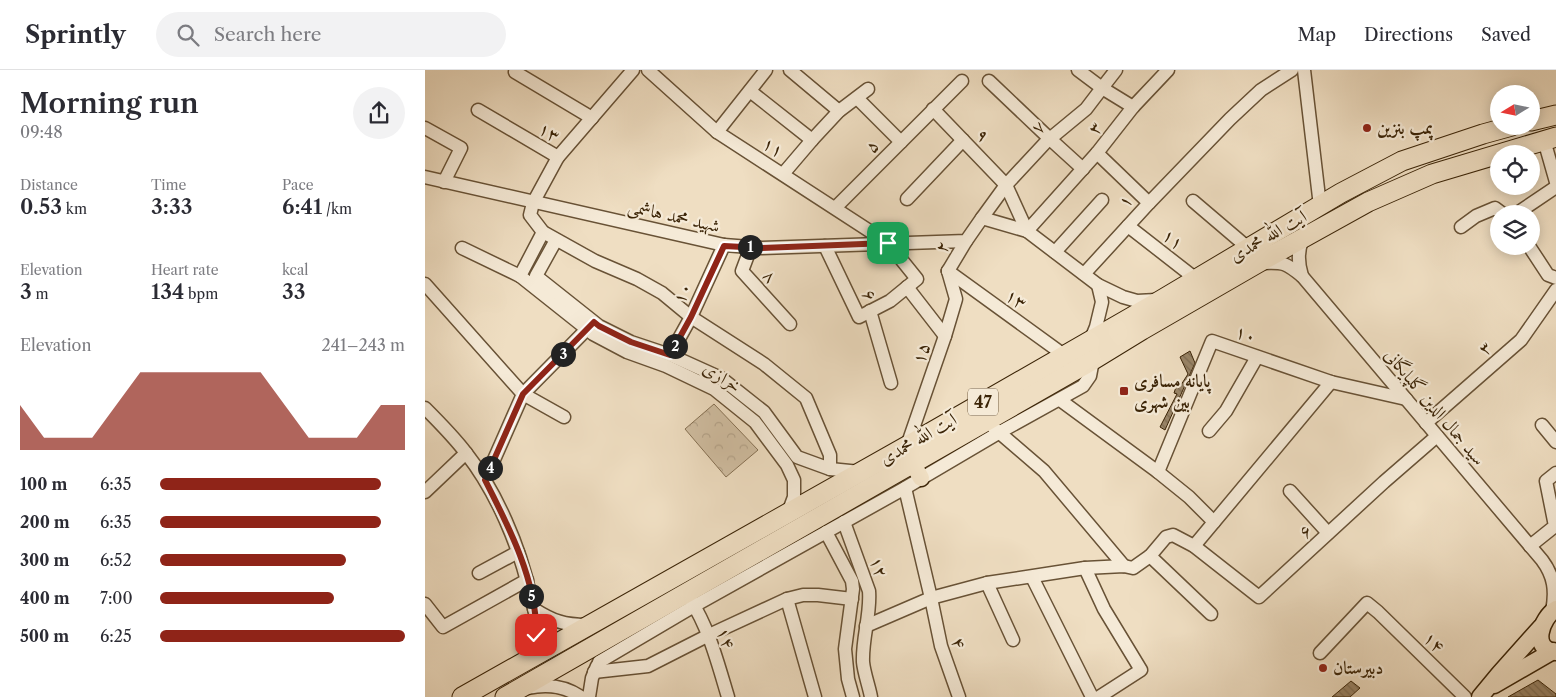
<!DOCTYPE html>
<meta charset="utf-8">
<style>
:root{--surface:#fff;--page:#f2f2f3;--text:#2b2b33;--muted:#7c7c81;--line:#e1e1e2;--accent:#8f2418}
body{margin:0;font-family:"Libre Caslon Text",Amiri,serif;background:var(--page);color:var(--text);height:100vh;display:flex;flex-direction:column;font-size:19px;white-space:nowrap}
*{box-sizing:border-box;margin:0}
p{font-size:16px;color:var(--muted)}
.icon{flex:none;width:28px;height:28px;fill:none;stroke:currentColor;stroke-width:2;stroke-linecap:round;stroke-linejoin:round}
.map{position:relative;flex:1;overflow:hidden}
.side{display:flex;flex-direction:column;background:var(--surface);width:425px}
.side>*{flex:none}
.needle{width:32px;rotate:260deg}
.tools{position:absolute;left:1065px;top:15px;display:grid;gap:10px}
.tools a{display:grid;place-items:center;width:50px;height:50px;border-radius:50%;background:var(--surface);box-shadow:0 2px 12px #0003;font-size:25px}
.pin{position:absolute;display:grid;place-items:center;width:42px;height:42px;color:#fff;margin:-21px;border-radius:10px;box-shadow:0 2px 8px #0006}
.km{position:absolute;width:25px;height:25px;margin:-12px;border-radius:50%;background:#222;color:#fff;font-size:14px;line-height:25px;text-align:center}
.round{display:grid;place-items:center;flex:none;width:52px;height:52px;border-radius:26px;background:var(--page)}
.overview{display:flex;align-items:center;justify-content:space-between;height:85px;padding:0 20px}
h1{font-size:28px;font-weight:600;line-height:38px}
.stats{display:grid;grid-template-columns:repeat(3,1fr);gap:8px;height:85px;padding:5px 20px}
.stats div{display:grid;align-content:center}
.stats b{font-size:21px;font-weight:600}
.stats small{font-size:14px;font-weight:400}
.stats p{font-size:14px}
.chart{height:140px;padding:10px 20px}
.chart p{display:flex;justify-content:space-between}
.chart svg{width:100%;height:90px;margin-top:5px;fill:var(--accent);opacity:.7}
ul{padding:0 20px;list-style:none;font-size:16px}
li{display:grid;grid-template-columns:80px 60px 1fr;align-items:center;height:38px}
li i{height:12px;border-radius:6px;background:var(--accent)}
header{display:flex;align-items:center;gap:30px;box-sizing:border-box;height:70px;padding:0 25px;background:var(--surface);border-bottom:1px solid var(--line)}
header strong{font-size:24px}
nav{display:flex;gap:28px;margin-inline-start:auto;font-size:18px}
.search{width:350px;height:45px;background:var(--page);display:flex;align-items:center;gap:12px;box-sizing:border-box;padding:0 18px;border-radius:28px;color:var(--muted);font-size:19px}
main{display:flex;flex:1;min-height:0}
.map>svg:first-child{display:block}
</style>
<header>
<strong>Sprintly</strong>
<div class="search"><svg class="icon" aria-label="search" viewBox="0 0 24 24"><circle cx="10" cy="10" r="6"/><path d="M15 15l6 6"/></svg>Search here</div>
<nav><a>Map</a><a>Directions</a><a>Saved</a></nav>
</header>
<main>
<section class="side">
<div class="overview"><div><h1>Morning run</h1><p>09:48</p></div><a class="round"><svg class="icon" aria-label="share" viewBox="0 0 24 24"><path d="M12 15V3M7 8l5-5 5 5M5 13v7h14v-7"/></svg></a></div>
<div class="stats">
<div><p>Distance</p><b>0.53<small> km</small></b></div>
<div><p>Time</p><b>3:33</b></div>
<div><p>Pace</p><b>6:41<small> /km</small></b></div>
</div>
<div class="stats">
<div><p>Elevation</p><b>3<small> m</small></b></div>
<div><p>Heart rate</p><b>134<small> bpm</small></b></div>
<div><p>kcal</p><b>33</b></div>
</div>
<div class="chart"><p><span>Elevation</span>241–243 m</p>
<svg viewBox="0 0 160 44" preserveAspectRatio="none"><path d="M0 44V22L10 38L20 38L30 38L40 22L50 6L60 6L70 6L80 6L90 6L100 6L110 22L120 38L130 38L140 38L150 22L160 22V44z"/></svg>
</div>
<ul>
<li><b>100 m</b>6:35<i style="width:90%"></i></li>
<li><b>200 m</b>6:35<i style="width:90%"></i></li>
<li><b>300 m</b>6:52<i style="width:76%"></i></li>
<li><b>400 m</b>7:00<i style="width:71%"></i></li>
<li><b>500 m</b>6:25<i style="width:100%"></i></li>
</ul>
</section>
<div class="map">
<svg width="1131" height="627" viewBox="0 0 1131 627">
<defs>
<pattern id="park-crowns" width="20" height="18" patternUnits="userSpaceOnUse" patternTransform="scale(1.25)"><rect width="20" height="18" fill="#d0bea2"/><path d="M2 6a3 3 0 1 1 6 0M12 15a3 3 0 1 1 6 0" fill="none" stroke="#b4a38a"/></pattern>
<pattern id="building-back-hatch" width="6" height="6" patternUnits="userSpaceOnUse" patternTransform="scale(1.25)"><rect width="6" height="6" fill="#998568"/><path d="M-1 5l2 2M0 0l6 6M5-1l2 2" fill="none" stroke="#7e6d54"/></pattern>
</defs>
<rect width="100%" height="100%" fill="#efdec2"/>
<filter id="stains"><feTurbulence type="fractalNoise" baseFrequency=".004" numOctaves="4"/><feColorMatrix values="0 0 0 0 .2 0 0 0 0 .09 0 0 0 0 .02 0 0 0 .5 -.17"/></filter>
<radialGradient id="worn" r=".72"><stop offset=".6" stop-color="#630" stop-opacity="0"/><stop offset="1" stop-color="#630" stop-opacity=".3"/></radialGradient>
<path fill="url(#park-crowns)" stroke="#867154" d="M289 334 333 380 301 407 260 359Z"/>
<g fill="url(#building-back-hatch)" stroke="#3b2407">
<path d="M765 281 770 293 740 360 735 357 752 324 749 323 751 317 754 318 763 304 755 287Z"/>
<path d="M1113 610 1131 624V627H1083Z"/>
<path d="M926 611 935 618 925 627H907Z"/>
</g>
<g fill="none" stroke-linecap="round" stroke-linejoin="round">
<defs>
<g id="minor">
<path d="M223 0 292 62 463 173 492 209 465 231 434 247 400 176"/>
<path d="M365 0 414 41"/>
<path d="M691 0 677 18 708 37"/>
<path d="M879 0 895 136"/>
<path d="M90 2 167 48"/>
<path d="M564 11 625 69 658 99"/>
<path d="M325 21 387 70"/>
<path d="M432 28 476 72"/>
<path d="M508 39 581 115 602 161"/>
<path d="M53 40 133 87 108 133 105 145 118 162 170 191 212 209 237 223 266 247 339 294 381 328 405 385V399"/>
<path d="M0 58 36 78 19 112"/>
<path d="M292 62 341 0"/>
<path d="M1119 70 1131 112"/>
<path d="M133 87 208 0"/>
<path d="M358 104 387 70 414 41 443 19"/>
<path d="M0 107 299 175 337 178 541 171 557 148 602 161 673 215 698 227 712 231 731 230"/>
<path d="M482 129 538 70"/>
<path d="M768 131 822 177"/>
<path d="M724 133 805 49 836 20 867 0"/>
<path d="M410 138 537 11"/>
<path d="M1091 144 1131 117"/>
<path d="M557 148 581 115 621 72 661 39 677 18 653 0"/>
<path d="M703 156 771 209"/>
<path d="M1036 157 1051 146 1070 138 1078 144"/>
<path d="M602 161 672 83 708 37 743 0"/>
<path d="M118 162 95 206 168 264 202 282 241 296 289 319 330 352 362 395 369 410V427L363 443"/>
<path d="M131 170 111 206 174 256 206 272 245 285 296 308 339 342 372 387 405 399 435 402"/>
<path d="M1104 176 1123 205 1131 208"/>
<path d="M326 177 317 201 365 254"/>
<path d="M37 178 95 206"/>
<path d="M630 182 677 130"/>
<path d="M838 193C859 192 861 193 877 206L1117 490C1129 506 1131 521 1127 541"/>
<path d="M523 201 639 285"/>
<path d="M523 201 541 171"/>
<path d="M659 204 724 133 672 83"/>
<path d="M877 206C873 193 872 181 878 169"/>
<path d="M0 214 98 324 139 347"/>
<path d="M482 217 520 266"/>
<path d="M445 241 466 313"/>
<path d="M666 269 671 257 677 232 673 215"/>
<path d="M245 285 266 247 299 175"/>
<path d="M635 330 733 402 787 271 906 312 981 329"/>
<path d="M0 338C14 352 29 367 41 383 71 421 95 477 105 524 108 533 111 543 111 553 111 567 107 578 102 590"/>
<path d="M1001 353 1096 270 1131 220"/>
<path d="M1117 355 1131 372"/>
<path d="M569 358 619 401 699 496"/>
<path d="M784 361 801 341 832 287"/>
<path d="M482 376 520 266 531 229 523 201"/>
<path d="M733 402 764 427 789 452"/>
<path d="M60 410 98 324 167 254"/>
<path d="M480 418 506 528 516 576 534 627"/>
<path d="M865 421 903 463"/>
<path d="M0 422 41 383"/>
<path d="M419 452 444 521C446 544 437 568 438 592 439 603 444 616 446 627"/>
<path d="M401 462 427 511 428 519 420 579 423 609 428 627"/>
<path d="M769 476 906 312"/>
<path d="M1105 476 1130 456 1121 411 1131 403"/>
<path d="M725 486 786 544"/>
<path d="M660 498 679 539 716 600 674 627"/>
<path d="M54 503 93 482"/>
<path d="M607 507 667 627"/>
<path d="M562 513 588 570"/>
<path d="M265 529C284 558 293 594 303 627"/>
<path d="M362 529 390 627"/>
<path d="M0 534 18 557 102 510"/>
<path d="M109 539C128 551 139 555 162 555"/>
<path d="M441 556 506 528 562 513 660 498 699 496 708 498 725 486 741 467 748 465 769 476 834 527 959 412 1012 366"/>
<path d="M895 583 942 533 953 542 1040 627"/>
<path d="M174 592 269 536 480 418 575 362 658 316 665 306 668 290"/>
<path d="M169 602 223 596 282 566 362 529 378 525H393L427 529"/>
<path d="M103 618C121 614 140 616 156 627"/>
<path d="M164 627 167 608 172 596"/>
</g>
<g id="major">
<path d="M488 394 496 408"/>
<path d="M1131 539C1116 548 1105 580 1131 582"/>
<path d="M1069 615 1128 581"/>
<path d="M1055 627 1074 604 1116 557"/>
</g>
<g id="highway">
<path d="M1106 51 1131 45"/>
<path d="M37 627 496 368 736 230 916 123 977 91 1058 64 1087 56"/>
<path d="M80 627 668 290 717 260 833 193 943 132 1007 104 1131 67"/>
</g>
</defs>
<use href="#minor" stroke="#685236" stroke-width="15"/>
<use href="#major" stroke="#3b2407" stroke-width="19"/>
<use href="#highway" stroke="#3b2407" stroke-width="21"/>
<use href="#minor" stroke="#f5ead7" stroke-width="12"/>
<use href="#major" stroke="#efdec2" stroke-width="16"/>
<use href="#highway" stroke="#efdec2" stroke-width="19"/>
</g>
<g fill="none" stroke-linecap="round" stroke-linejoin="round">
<defs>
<path id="route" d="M111 565C113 513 83 455 60 410L98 324 169 252 174 256 206 272 245 285 266 247 299 176 337 178 463 173"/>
</defs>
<use href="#route" stroke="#fff" stroke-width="10"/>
<use href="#route" stroke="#8f2418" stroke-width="6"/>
</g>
<g fill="#8f2418" stroke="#f5ead7" stroke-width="2">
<circle cx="942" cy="58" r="5"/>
<rect x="694" y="316" width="10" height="10" rx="2.5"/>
<circle cx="898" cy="598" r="5"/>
</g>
<g text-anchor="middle" stroke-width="4.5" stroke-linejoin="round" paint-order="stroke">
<rect fill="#f5ead7" stroke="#735f45" stroke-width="1" x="543" y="318.5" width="30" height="27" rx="4"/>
<g font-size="16" font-weight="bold" fill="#3b2407">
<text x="558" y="338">47</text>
</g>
<g font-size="18" fill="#3b2407" stroke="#f5ead7">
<text transform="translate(613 57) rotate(-43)" y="6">۷</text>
<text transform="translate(670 58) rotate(-52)" y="6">۳</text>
<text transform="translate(124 62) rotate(31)" y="6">۱۳</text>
<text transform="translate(558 65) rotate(46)" y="6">۹</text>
<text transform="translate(447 76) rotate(-45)" y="6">۵</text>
<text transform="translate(348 77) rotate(33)" y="6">۱۱</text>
<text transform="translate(700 131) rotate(-52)" y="6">۱</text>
<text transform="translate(249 146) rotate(13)" y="6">شهید محمد هاشمی</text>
<text transform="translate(843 166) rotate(-30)" y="6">آیت الله محمدی</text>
<text transform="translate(748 169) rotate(38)" y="6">۱۱</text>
<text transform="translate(517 177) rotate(-59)" y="6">۲</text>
<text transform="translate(345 206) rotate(47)" y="6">۸</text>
<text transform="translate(257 223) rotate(-65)" y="6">۱۰</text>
<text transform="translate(445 225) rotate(57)" y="6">۶</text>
<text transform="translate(591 229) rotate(36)" y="6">۱۳</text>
<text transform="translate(821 264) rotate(19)" y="6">۱۰</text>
<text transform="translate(1060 278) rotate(-41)" y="6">۳</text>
<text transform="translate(496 283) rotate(-71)" y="6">۱۵</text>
<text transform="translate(297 307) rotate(32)" y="6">خرازی</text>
<text transform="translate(1010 337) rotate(50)" y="6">سید جمال الدین گلپایگانی</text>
<text transform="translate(493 369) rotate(-30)" y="6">آیت الله محمدی</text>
<text transform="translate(880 461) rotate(-44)" y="6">۶</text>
<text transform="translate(454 497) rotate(70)" y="6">۱۲</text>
<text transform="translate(301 568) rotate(69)" y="6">۱۴</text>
<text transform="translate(1009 572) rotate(44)" y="6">۱۴</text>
<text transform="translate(534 573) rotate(74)" y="6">۴</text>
</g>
<g font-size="18" font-weight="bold" fill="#3b2407" stroke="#f5ead7" text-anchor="start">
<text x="952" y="64">پمپ بنزین</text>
<text x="709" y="317">پایانه مسافری<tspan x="709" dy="21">بین شهری</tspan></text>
<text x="908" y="604">دبیرستان</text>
</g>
</g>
<rect width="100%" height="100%" filter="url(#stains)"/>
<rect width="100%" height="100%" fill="url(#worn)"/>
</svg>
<div class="tools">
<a><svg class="needle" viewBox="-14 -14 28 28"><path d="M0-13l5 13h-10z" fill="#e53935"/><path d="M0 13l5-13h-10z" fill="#7c7c81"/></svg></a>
<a><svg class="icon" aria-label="locate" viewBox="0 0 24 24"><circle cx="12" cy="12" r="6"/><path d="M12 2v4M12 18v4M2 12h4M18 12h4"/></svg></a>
<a><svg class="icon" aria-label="layers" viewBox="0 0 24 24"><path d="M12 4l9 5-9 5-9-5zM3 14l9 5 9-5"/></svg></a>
</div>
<div class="pin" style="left:463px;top:173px;background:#1e9e55"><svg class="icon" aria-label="arrive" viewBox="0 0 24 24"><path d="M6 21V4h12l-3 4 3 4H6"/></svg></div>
<div class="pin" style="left:111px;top:565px;background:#d93025"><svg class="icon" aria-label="check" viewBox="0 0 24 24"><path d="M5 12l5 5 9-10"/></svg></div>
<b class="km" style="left:325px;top:177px">1</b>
<b class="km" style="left:250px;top:276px">2</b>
<b class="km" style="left:138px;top:284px">3</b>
<b class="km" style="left:65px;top:398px">4</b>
<b class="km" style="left:106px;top:526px">5</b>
</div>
</main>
